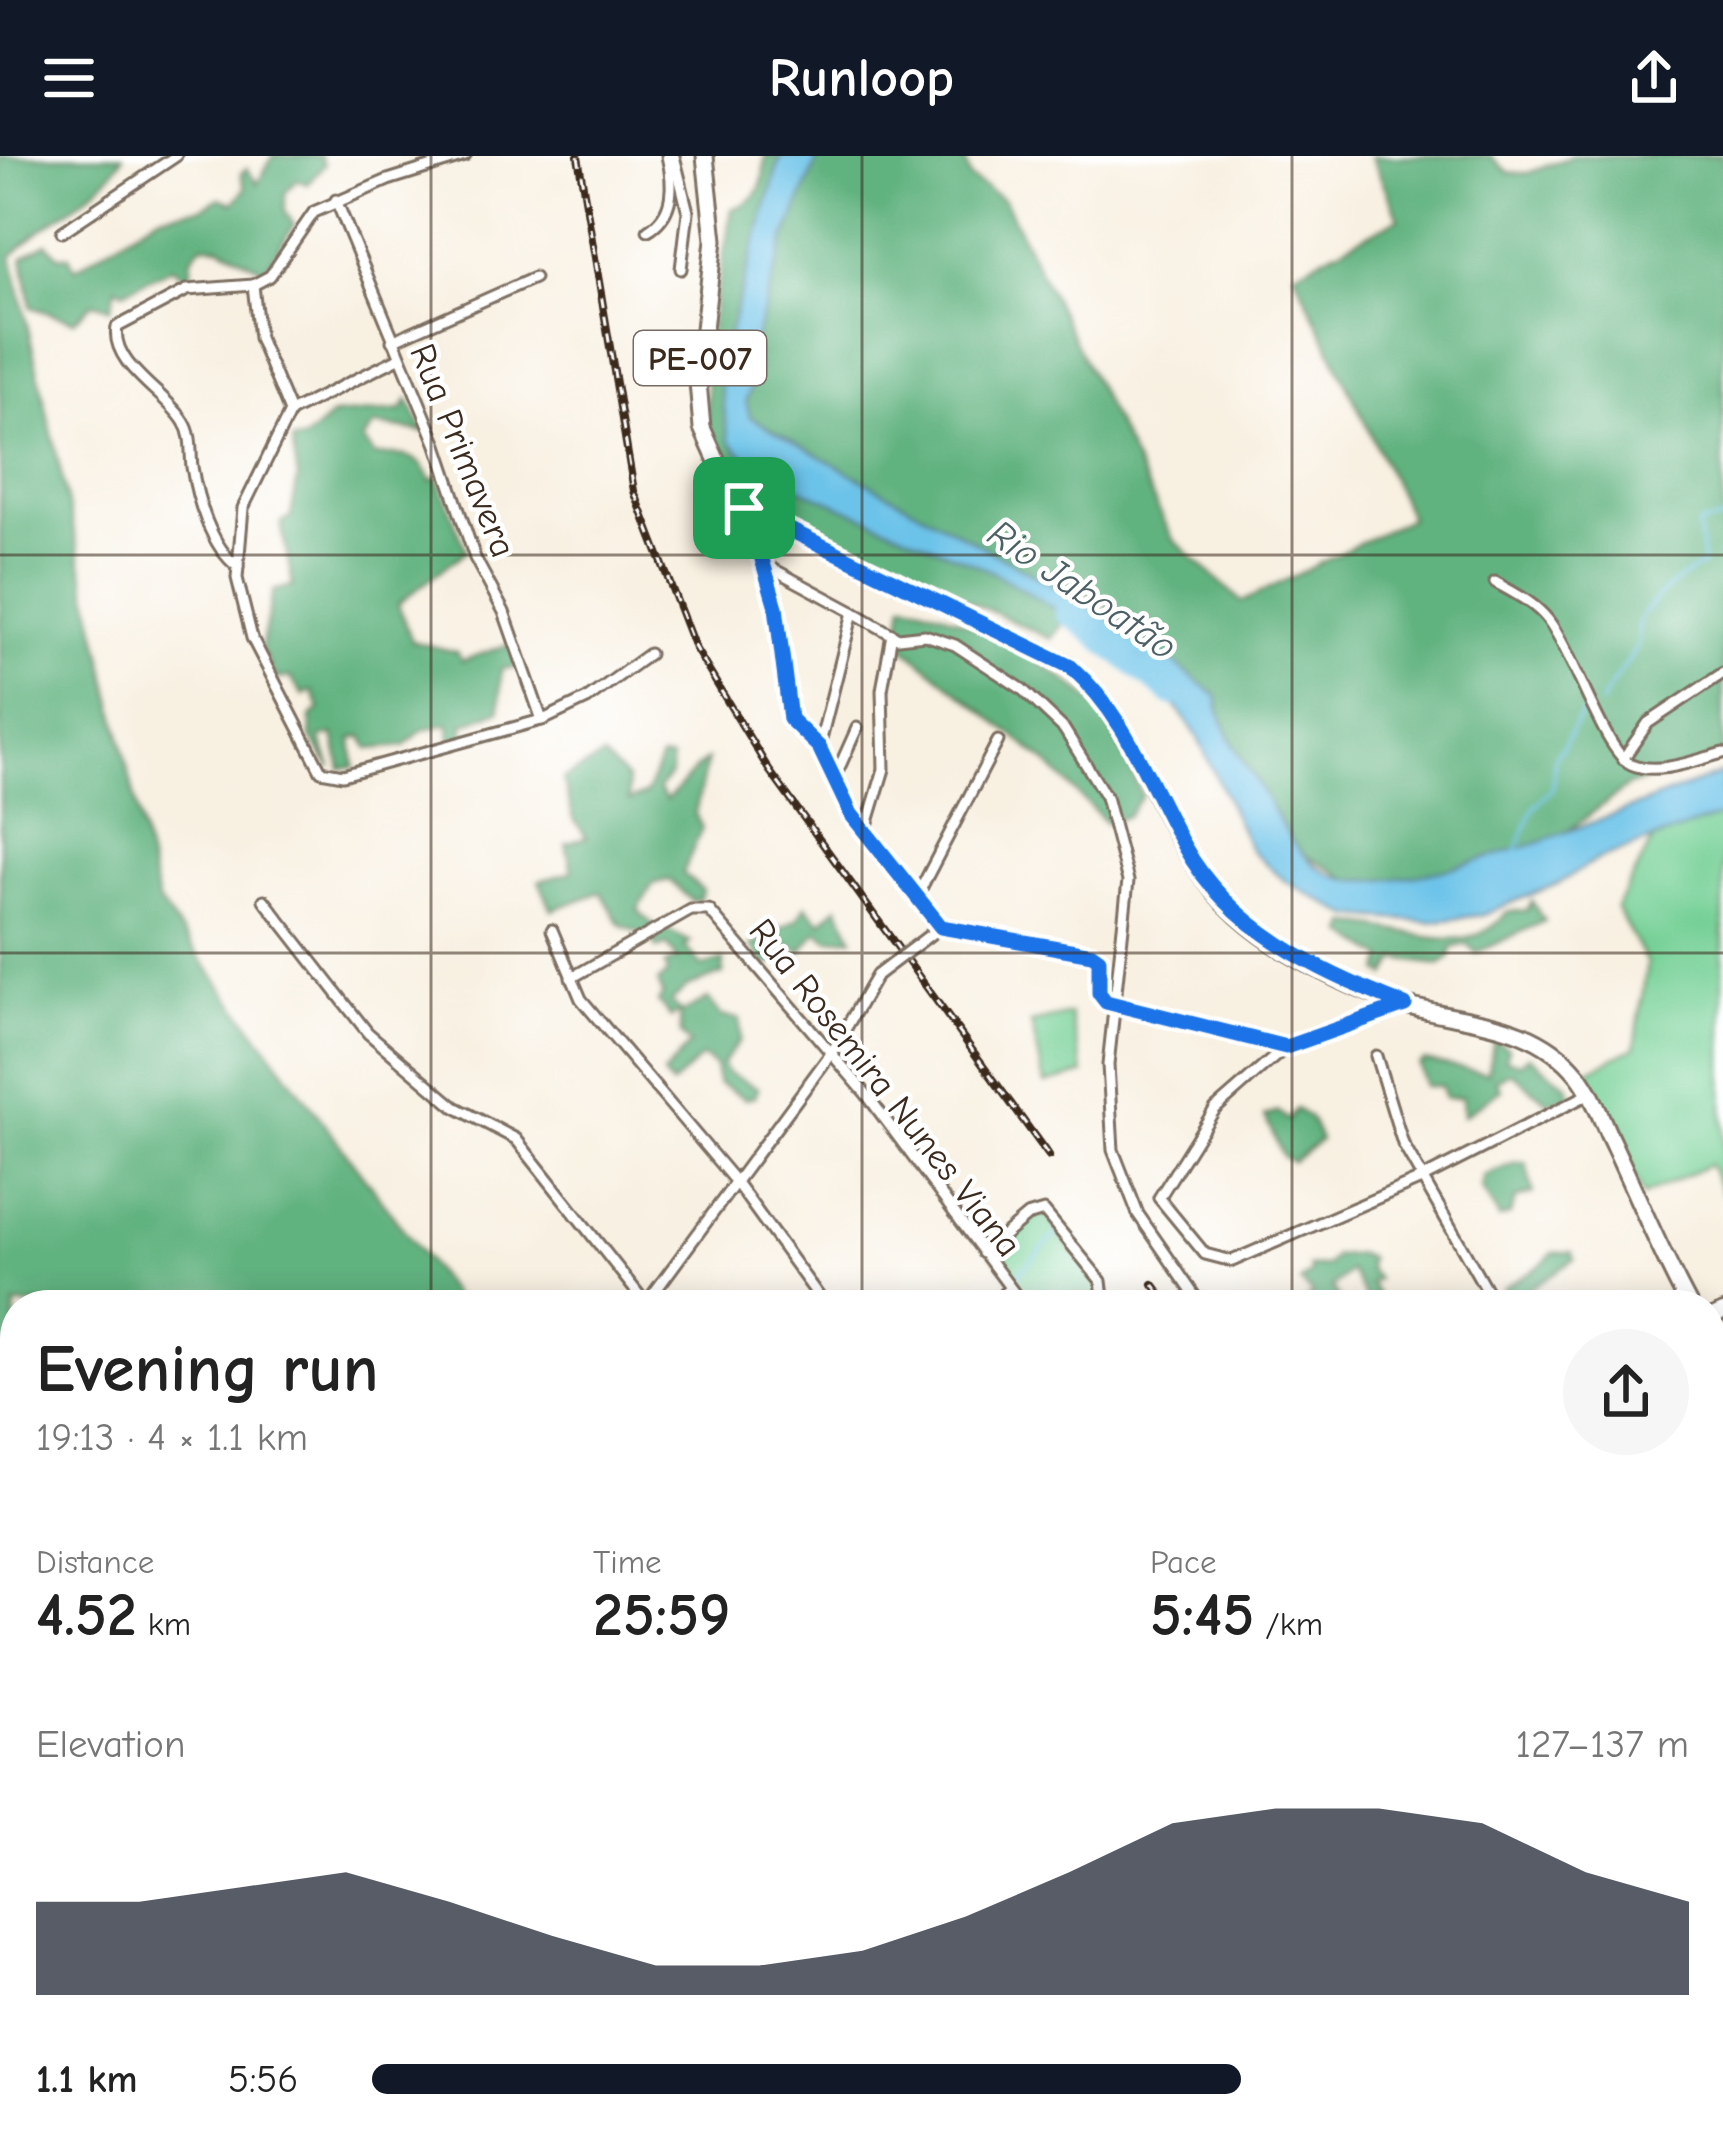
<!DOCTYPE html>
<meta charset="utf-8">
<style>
:root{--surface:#fff;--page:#f6f6f6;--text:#222;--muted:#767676;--accent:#111827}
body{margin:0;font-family:"Comic Neue",sans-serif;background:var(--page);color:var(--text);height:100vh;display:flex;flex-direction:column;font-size:45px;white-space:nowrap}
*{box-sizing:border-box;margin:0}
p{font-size:39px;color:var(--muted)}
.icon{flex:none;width:66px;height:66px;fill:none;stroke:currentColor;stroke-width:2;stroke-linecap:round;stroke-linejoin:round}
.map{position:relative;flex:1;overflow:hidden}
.drawer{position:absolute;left:0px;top:1134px;width:1725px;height:861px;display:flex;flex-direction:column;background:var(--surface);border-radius:48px 48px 0 0;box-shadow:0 6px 30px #0003}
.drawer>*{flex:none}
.pin{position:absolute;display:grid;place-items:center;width:102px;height:102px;color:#fff;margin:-51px;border-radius:24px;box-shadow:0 6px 18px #0006}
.round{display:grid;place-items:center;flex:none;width:126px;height:126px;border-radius:63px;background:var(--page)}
.summary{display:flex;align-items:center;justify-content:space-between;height:204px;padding:0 36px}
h1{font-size:66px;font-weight:700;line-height:90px}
.stats{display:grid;grid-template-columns:repeat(3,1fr);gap:18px;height:204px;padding:12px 36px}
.stats div{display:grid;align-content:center}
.stats b{font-size:60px;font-weight:700}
.stats small{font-size:33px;font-weight:400}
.stats p{font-size:33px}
.chart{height:336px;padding:24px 36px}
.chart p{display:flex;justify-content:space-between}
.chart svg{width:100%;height:216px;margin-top:12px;fill:var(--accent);opacity:.7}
ul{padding:0 36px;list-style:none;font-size:39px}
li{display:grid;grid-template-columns:192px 144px 1fr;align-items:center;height:90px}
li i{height:30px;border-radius:15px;background:var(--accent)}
header{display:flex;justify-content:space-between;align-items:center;height:156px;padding:0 36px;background:var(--accent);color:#fff;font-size:54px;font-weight:700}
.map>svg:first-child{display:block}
</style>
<header><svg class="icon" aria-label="menu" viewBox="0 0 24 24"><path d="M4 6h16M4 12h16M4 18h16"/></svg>Runloop<svg class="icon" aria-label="share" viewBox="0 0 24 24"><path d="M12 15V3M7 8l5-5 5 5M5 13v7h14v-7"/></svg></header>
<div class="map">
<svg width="1723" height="1993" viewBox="0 0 1723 1993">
<rect width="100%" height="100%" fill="#fff"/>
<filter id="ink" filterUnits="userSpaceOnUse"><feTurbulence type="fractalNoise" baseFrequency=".00833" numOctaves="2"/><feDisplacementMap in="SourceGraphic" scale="24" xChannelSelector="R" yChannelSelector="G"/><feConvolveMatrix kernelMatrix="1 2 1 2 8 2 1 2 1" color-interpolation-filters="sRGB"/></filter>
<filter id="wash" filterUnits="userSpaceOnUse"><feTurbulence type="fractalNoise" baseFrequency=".004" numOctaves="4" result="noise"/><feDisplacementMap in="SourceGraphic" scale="48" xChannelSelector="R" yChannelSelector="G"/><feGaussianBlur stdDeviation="2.7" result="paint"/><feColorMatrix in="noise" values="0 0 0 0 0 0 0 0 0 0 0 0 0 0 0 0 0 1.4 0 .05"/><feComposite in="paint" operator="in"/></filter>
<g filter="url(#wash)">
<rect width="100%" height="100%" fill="#f8f0e1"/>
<g fill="#76d096" stroke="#587d5a" stroke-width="3">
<path d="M1723 637V1038L1709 1009 1643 1040 1587 915 1635 891 1647 807 1616 752 1674 645Z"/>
<path d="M1070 858 1084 918 1045 928 1031 867Z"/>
<path d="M1037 1058H1045L1105 1140 1101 1149H1031L990 1095Z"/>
</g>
<g fill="#60b27f" stroke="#4e6e4e" stroke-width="3">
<path d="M0 0H123C99 44 43 63 12 101L158 745 460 1149H15V1980H1511L1544 1993H0Z"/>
<path d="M273 0H320L324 9 308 28 297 24 285 37V55L294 69 264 114 220 90 202 89 191 102V118L185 121 173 111 124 135 116 131 111 152 92 147 74 165 31 151 23 101 47 87 58 100H69L75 113 159 59 201 52 220 42 233 47 245 33 241 17 247 12 257 28Z"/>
<path d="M765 0H964L970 22 1004 44 1173 383 1242 446 1410 362 1294 116 1399 62 1371 0H1490L1509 17H1528L1573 0H1723V598L1628 630 1519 712 1371 735 1294 693 1217 560 1151 487 1089 436 1051 483 788 361 741 335 721 307 707 270 706 194 732 53C762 43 763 29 765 0Z"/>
<path d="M408 243 424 276 375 269 363 284 375 300C403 298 419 297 431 324L438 322 466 395 398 448 412 485 457 496 462 505 509 488 517 511 501 513 500 554 463 569 465 581 453 589 448 568 422 574 405 590 369 593 363 580 352 583 355 611 341 613 334 579 320 581 331 612 311 582V561L320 553 312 535 303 539 290 521 276 523 261 492 273 435 293 430 281 367 291 360 298 322 292 285 304 284 333 259 402 254Z"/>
<path d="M904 447C945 448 1056 512 1087 541 1112 565 1128 608 1142 639L1127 660 1106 667 1045 605 898 487Z"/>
<path d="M603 601 627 623 629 645 646 638 661 602 671 603V618L658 633 666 644C683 631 688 616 707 604L695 658 702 672 683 717 702 734 700 742 692 745 669 724 653 728 638 754 655 771 644 779 620 768 601 736 552 754 539 725 572 716 566 688 587 681 574 664 563 623Z"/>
<path d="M1532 745 1544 765 1476 797 1467 788 1452 792 1450 802 1439 809 1397 803 1387 820 1380 816 1385 803 1346 778 1348 768C1400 767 1465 809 1507 756L1527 754Z"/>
<path d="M806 750 821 766 838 750 853 782 828 783 817 775 801 796 789 788 777 806 767 809 751 790 797 763Z"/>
<path d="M667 774 691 786 685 791 702 810 724 804 723 818 687 831 671 846 681 857 708 843 721 860 740 863V884L722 908 726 916 758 932 755 940 746 943 718 927 715 910 702 901 671 929 663 919 690 888 681 879 679 857 671 862 658 846 663 839 658 826 667 818 665 808 678 803 667 789 657 793 652 785Z"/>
<path d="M1494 884 1508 892 1506 903 1520 907 1529 900 1567 929 1571 940 1549 947 1511 916 1496 924 1501 933 1463 960 1462 941 1444 942 1441 930H1425L1419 909 1424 905 1487 917Z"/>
<path d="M1296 953 1310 962 1320 984 1292 1006 1283 1001 1265 960 1279 956 1288 964Z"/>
<path d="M1515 1007H1526L1533 1037 1516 1043 1510 1059 1499 1062 1481 1032 1484 1020Z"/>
<path d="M1572 1096 1575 1103 1525 1136 1531 1149H1504L1503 1132C1519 1121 1541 1113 1553 1097Z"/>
<path d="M1359 1098 1369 1102 1368 1113 1377 1123 1370 1127 1378 1138 1367 1144 1350 1115 1332 1132 1343 1149H1301L1313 1138 1300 1126 1311 1117 1309 1111 1327 1110 1335 1100Z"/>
</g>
<path fill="#6cc3e9" stroke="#547684" stroke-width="3" d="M781 0H819L785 83 755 184 758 213 746 245 750 261 1131 473 1217 540C1222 578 1245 606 1264 638 1281 668 1300 707 1335 720 1410 747 1643 646 1723 617V659L1598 703 1558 728 1481 759 1430 766 1350 760 1285 725 1250 693 1196 578 1142 504 991 415 757 314 729 284 718 215Z"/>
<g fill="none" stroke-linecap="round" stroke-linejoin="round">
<g stroke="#6cc3e9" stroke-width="3">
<path d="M1601 548C1613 520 1625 514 1636 492 1641 483 1636 473 1640 464 1646 449 1687 413 1703 410L1698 369 1723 364"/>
<path d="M1517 694 1533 653 1552 633 1555 600C1571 585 1571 567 1587 552"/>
<path d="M1014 1122 1057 1077"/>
</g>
<path stroke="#6cc3e9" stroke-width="21" d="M1065 456 1172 540"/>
</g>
</g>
<g filter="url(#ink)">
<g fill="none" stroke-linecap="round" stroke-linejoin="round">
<defs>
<g id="minor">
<path d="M674 0 688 56 681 113"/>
<path d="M336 44 437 289 475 402 504 456 542 564"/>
<path d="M648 74C675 58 674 28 667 0"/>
<path d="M62 76 176 0"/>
<path d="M253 129 259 182 290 256"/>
<path d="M392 185 534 122"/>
<path d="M399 202 290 256 243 352 237 422 252 482 321 615 343 619 545 563 587 543 649 498"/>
<path d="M744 342 776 451 790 563 819 591 851 658 941 771"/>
<path d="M764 408 853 456 819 591"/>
<path d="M238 411C211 391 197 343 192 311 190 296 193 280 184 266 167 237 110 209 117 171L187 134 253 129 270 120 314 56 388 24 465 0"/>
<path d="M1495 426C1514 437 1535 447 1548 464 1573 496 1605 597 1631 608 1658 620 1696 604 1723 597"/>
<path d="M853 456 898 482 925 479 955 489 1022 533 1064 573 1106 641 1128 725 1108 909 1113 994 1138 1058 1201 1149"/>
<path d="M1623 603 1648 567 1723 517"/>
<path d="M835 621 857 572"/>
<path d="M865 676 884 613 882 534 892 478"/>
<path d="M917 740 998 585"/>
<path d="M264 744 368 877 455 951 516 983 647 1149"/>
<path d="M941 771 1092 798 1098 803 1099 837 1106 846 1286 891"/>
<path d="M552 774 581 843 735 1025 825 1149"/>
<path d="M571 822 691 754H709L867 939 1023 1149"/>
<path d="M1400 851 1286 891 1215 953 1159 1042 1205 1098 1232 1105 1421 1023 1589 938"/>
<path d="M1376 900 1403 988 1495 1149"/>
<path d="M983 1097 1027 1060 1044 1055 1101 1125 1104 1149"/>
<path d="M645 1149 832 896 877 819"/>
<path d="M991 1149 1010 1132"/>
<path d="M1710 1305 1723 1299"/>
<path d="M1710 1441 1723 1435"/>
<path d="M1710 1786 1723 1796"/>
<path d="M1710 1968 1723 1971"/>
</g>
<path id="secondary" d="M1710 1162 1723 1156"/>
<g id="primary">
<path d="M705 0 714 84 698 226 702 272 725 323 759 357 784 371 1071 511C1148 580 1161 691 1237 759 1280 798 1349 832 1405 849 1467 867 1534 864 1578 919 1593 938 1601 963 1611 984 1637 1039 1660 1096 1689 1149"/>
<path d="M1710 1191 1723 1219"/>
</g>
</defs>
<use href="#minor" stroke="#7d6f62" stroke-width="15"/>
<use href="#secondary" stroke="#7d6f62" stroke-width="20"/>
<use href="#primary" stroke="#7d6f62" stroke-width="21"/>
<use href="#minor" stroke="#fff" stroke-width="9"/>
<use href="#secondary" stroke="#fff" stroke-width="14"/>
<use href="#primary" stroke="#fff" stroke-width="15"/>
<defs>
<g id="rail">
<path d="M578 0 634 335 695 492 769 614 1049 1000"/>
<path d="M1153 1128 1169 1149"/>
<path d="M1710 1710 1723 1729"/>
</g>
</defs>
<use href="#rail" stroke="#3b2a1e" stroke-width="8"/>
<use href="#rail" stroke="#fff" stroke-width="3" stroke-dasharray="9" stroke-linecap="butt"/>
<defs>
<path id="minor-bridge" d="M877 819 935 775"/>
</defs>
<use href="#minor-bridge" stroke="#7d6f62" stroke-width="15" stroke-linecap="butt"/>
<use href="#minor-bridge" stroke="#fff" stroke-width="9"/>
</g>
</g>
<g fill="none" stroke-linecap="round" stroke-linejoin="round" filter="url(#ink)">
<defs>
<path id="route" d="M744 342 784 371 1071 511C1127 561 1148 626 1184 690 1230 773 1319 816 1405 849L1286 891 1106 846 1099 837V803L1092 798 941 771 851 658 819 591 790 563 776 451Z"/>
</defs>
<use href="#route" stroke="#fff" stroke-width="24"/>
<use href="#route" stroke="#1a73e8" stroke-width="15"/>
</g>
<path fill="none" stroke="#3b2a1e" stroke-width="3" stroke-opacity="0.55" d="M431 0V1149M862 0V1149M1292 0V1149M0 399H1723M0 797H1723M0 1196H15M1710 1196H1723M0 1594H15M1710 1594H1723M431 1980V1993M862 1980V1993M1292 1980V1993"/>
<g text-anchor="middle" stroke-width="9" stroke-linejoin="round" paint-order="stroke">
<rect fill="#fff" stroke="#766a62" stroke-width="3" x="634" y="175" width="132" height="54" rx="9"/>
<g font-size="33" font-weight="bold" fill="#3b2a1e">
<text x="700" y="214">PE-007</text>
</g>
<g font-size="36" fill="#3b2a1e" stroke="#fff">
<text transform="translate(464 294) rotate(68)" y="13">Rua Primavera</text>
<text transform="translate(886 931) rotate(52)" y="13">Rua Rosemira Nunes Viana</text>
</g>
<g font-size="39" font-style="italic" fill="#4c6065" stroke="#fff">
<text transform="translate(1083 433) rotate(34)" y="14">Rio Jaboatão</text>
</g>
</g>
</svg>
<div class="pin" style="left:744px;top:352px;background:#1e9e55"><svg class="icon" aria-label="arrive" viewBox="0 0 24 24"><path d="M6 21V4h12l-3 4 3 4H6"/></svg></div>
<section class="drawer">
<div class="summary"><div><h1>Evening run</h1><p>19:13 · 4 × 1.1 km</p></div><a class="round"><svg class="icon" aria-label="share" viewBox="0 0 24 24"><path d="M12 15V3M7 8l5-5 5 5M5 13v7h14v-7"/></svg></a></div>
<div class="stats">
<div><p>Distance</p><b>4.52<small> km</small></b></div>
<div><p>Time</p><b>25:59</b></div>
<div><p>Pace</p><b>5:45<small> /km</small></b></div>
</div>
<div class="chart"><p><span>Elevation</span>127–137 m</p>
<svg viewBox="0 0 160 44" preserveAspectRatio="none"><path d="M0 44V25L10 25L20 22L30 19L40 25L50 32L60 38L70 38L80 35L90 28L100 19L110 9L120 6L130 6L140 9L150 19L160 25V44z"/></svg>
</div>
<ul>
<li><b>1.1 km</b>5:56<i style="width:66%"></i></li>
</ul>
</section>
</div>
